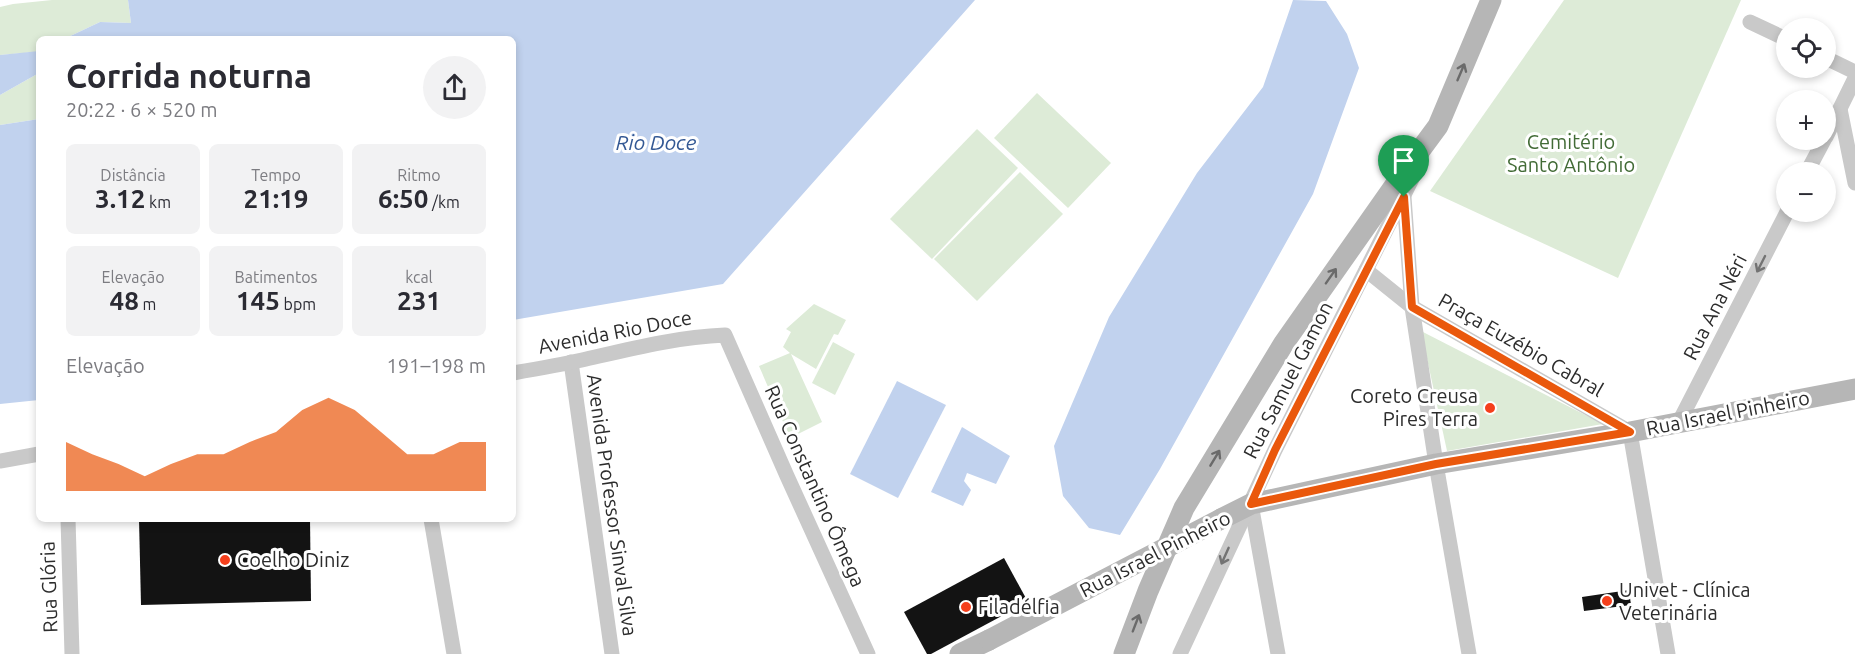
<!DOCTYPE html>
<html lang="pt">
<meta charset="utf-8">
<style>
:root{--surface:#fff;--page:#f2f2f3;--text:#2b2b33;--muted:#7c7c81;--accent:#ea580c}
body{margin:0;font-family:Ubuntu,sans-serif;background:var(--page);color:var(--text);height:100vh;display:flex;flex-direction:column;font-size:22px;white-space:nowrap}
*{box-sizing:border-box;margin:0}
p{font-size:20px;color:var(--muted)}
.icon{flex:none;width:33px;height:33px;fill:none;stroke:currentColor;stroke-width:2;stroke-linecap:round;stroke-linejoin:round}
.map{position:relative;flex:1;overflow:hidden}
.side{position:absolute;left:36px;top:36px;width:480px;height:486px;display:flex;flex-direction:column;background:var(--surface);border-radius:9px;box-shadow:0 3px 9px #0003}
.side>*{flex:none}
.fabs{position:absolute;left:1776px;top:18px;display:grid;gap:12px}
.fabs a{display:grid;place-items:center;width:60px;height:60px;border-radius:50%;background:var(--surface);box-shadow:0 3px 9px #0003;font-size:30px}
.pin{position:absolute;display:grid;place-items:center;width:51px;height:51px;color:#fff;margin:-62px -26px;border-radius:50% 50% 50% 0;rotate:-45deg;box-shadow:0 0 6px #0007}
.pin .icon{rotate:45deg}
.round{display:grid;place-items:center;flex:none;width:63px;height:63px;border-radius:32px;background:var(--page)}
.head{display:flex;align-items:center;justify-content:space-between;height:102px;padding:0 30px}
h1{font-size:33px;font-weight:700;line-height:45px}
.figures{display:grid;grid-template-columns:repeat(3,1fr);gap:9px;height:102px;padding:6px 30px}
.figures div{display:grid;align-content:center;border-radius:9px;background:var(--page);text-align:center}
.figures b{font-size:26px;font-weight:700}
.figures small{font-size:16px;font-weight:400}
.figures p{font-size:16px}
.chart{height:168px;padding:12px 30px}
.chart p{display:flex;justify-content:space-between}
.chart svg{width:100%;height:108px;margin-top:6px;fill:var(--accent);opacity:.7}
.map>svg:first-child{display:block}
</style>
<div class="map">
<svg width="1855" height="654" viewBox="0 0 1855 654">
<rect width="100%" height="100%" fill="#fff"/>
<g fill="#ddebd7">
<path d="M52 0H128L131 23 100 22 64 39H39V51L36 52 0 55V7L13 4Z"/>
<path d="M1564 0H1741L1618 278 1430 191Z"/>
<path d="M39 73V119L0 125V95Z"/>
<path d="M1037 93 1111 163 1068 208 994 138Z"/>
<path d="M977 129 1018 168 932 259 890 219Z"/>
<path d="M1020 172 1063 214 977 301 934 259Z"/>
<path d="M814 304 846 320 838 335 834 334 816 369 791 354 822 422 790 438 759 366 790 353 783 347 791 332 786 329Z"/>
<path d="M1421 331 1603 424 1447 451Z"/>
<path d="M833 342 855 354 835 395 812 383Z"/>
</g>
<g fill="#c1d2ee">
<path d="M128 0H975L723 284 513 320V39H64L100 22 131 23Z"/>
<path d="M1293 0 1326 1 1347 34 1359 68 1313 194 1160 469 1120 535 1089 528 1063 496 1054 446 1109 317 1197 173 1263 87Z"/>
<path d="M39 51V73L0 95V55Z"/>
<path d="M39 119V400L0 404V125Z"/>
<path d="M897 381 946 405 898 498 850 474Z"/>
<path d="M962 427 1010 456 996 484 967 473 964 481 971 490 963 506 931 492Z"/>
</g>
<g fill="#131313">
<path d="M139 519H310L311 601 141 605Z"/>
<path d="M1004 558 1028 602 931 654H927L904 612Z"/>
<path d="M1629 590 1631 605 1584 611 1582 597Z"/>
</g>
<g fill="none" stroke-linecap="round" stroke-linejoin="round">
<g stroke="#c9c9c9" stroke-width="15">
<path d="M1750 22 1786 39"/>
<path d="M1826 58 1855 72"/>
<path d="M1840 109 1855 183"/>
<path d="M1826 137 1855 78"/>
<path d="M1807 172 1824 140"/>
<path d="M1404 197 1412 307 1436 464 1469 654"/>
<path d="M1366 270 1412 307 1630 432 1668 654"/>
<path d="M571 362 612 654"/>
<path d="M513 373C536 369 559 365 582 360 630 349 676 337 725 335L787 476 868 654"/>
<path d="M1679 422 1787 212"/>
<path d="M0 461 39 454"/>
<path d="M1251 504 1278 654"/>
<path d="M68 519 72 654"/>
<path d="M431 519 454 654"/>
<path d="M1180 654 1275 450 1421 161"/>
</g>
<g stroke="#b6b6b6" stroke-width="21">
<path d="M1221 519 1251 504 1436 464 1630 432 1855 389"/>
<path d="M960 654 989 640"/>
<path d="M1124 654 1148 591 1184 508 1284 343 1407 168 1438 126 1491 0"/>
</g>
<path stroke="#b6b6b6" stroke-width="21" d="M989 640 1221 519"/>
</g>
<defs><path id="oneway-shaft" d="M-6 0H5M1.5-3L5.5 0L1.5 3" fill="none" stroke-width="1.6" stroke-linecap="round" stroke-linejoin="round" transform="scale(1.5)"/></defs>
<g stroke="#6a6a6a">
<use href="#oneway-shaft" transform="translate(1461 72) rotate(-67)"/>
<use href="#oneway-shaft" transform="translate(1331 276) rotate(-55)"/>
<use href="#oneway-shaft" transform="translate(1215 458) rotate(-59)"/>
<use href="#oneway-shaft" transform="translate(1136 623) rotate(-69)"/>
</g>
<g stroke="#737373">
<use href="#oneway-shaft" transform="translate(1761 264) rotate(117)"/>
<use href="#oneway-shaft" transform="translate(1225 556) rotate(114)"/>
</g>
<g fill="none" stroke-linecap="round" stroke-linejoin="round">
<defs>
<path id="route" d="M1404 197 1412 307 1630 432 1436 464 1251 504 1275 450Z"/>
</defs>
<use href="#route" stroke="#fff" stroke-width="12"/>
<use href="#route" stroke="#ea580c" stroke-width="8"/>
</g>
<g fill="#f53f1c" stroke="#fff" stroke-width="2">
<circle cx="1490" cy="408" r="6"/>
<circle cx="225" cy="560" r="6"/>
<circle cx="1607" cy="601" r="6"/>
<circle cx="966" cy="607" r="6"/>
</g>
<g text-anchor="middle" stroke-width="6" stroke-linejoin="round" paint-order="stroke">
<g font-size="20" fill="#426b36" stroke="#fff">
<text x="1571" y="149">Cemitério<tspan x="1571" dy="23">Santo Antônio</tspan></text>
</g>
<g font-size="20" fill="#2c2c2c" stroke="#fff">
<text transform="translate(1715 307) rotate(-63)" y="7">Rua Ana Néri</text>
<text transform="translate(615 332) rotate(-11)" y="7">Avenida Rio Doce</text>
<text transform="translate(1521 345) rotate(30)" y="7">Praça Euzébio Cabral</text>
<text transform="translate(1288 380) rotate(-63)" y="7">Rua Samuel Gamon</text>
<text transform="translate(1728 413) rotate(-11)" y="7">Rua Israel Pinheiro</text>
<text transform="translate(815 486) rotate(66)" y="7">Rua Constantino Ômega</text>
<text transform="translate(612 505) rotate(82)" y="7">Avenida Professor Sinval Silva</text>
<text transform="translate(1155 554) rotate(-27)" y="7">Rua Israel Pinheiro</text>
<text transform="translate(49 587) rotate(-92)" y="7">Rua Glória</text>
</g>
<g font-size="20" fill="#2c2c2c" stroke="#fff" text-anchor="start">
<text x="1478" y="403" text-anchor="end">Coreto Creusa<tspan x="1478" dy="23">Pires Terra</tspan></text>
<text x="237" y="567">Coelho Diniz</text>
<text x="1619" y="597">Univet - Clínica<tspan x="1619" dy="23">Veterinária</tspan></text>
<text x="978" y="614">Filadélfia</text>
</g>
<g font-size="21" font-style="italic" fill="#335894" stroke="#fff">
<text x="656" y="150">Rio Doce</text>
</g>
</g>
</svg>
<div class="fabs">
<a><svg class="icon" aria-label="locate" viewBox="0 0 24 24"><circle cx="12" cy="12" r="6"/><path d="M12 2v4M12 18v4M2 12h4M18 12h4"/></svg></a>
<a>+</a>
<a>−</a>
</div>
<div class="pin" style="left:1404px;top:197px;background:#1e9e55"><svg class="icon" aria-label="arrive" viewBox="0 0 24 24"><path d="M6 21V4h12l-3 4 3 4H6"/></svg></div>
<section class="side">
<div class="head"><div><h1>Corrida noturna</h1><p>20:22 · 6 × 520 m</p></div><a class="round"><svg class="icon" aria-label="share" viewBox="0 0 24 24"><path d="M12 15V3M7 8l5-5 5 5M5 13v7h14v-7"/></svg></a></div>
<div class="figures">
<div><p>Distância</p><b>3.12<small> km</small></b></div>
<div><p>Tempo</p><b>21:19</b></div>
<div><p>Ritmo</p><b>6:50<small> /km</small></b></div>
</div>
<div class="figures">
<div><p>Elevação</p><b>48<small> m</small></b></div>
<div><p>Batimentos</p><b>145<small> bpm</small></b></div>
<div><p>kcal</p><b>231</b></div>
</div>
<div class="chart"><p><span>Elevação</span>191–198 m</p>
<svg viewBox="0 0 160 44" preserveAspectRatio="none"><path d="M0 44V24L10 29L20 33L30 38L40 33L50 29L60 29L70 24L80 20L90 11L100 6L110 11L120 20L130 29L140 29L150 24L160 24V44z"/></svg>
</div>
</section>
</div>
